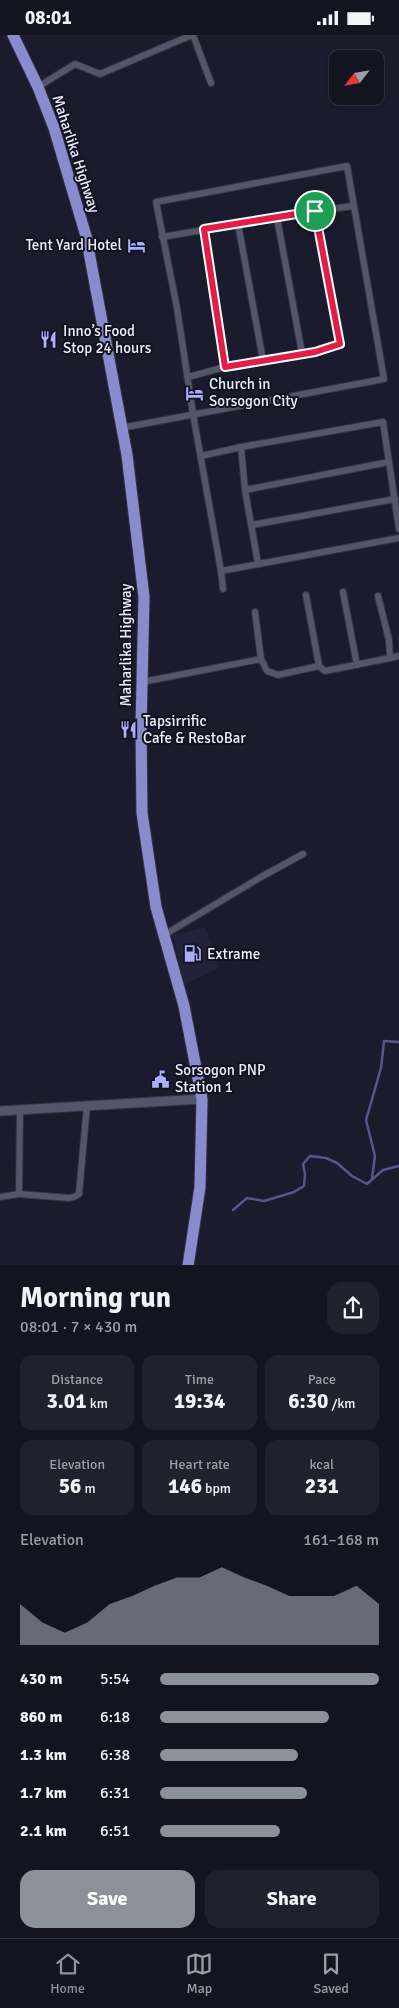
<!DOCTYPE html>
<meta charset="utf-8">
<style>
:root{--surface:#141421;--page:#21212e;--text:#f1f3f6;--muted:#9d9ea5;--line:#33333f;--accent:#8c9099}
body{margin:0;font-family:Signika,sans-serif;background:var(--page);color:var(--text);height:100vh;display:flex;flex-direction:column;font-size:19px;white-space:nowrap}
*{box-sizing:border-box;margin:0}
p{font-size:16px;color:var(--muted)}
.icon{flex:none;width:28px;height:28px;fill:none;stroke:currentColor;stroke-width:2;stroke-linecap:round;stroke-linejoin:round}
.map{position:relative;height:1230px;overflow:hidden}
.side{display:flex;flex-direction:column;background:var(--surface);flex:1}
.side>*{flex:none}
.needle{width:32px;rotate:239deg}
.controls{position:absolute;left:329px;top:15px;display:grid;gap:10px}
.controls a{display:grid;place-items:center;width:55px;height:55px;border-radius:10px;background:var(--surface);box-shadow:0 1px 4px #0004,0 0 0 1px var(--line);font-size:25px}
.pin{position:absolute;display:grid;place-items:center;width:42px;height:42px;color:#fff;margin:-21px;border:2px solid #fff;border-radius:50%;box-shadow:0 1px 5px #0007}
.round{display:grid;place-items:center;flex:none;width:52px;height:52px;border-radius:15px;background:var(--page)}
.overview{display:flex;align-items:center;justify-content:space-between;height:85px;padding:0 20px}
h1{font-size:28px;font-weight:800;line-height:38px}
.stats{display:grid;grid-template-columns:repeat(3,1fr);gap:8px;height:85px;padding:5px 20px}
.stats div{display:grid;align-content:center;border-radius:12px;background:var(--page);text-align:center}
.stats b{font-size:21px;font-weight:800}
.stats small{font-size:14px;font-weight:400}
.stats p{font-size:14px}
.chart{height:140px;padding:10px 20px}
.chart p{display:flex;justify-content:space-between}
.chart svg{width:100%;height:90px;margin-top:5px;fill:var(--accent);opacity:.7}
.cta{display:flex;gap:10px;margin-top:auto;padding:10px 20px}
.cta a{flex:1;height:58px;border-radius:15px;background:var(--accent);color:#fff;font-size:20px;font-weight:800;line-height:58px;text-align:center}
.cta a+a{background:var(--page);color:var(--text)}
ul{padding:0 20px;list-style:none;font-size:16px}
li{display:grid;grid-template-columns:80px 60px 1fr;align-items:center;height:38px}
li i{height:12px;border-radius:6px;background:var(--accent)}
.status{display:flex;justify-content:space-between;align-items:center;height:35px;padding:0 25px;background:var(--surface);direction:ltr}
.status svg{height:14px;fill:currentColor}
.tabs{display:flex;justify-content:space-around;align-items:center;height:70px;border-top:1px solid var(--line);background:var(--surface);font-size:14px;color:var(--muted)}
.tabs a{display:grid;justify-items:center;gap:2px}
.tabs .selected{color:var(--accent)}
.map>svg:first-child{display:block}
</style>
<div class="status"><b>08:01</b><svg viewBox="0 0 49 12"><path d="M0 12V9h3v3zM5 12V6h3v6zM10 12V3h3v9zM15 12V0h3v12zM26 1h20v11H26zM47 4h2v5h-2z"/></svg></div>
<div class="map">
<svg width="399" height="1231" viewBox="0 0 399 1231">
<rect width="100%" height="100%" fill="#1a1b2c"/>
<path fill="#22233a" d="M206 892 219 933 185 949 173 900Z"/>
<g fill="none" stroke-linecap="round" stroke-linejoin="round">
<g stroke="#545789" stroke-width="2.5">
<path d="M372 1143 375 1121 366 1085 381 1033 384 1006 399 1007"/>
<path d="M233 1175 247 1163 264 1166 294 1157 304 1151 305 1139 303 1129 310 1121 326 1123 337 1128 352 1141 367 1149 383 1135 399 1131"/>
</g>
<defs>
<g id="street">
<path d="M193 0 211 48"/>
<path d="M38 52 75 29 100 39 192 0"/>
<path d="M315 176 353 171"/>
<path d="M238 189 263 325"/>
<path d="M203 194 225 332"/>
<path d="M162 202 315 176 340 309 315 317 302 318 277 183"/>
<path d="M188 342 225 332 302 318"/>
<path d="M121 393 384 344 347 131 156 167 177 273 193 379 221 536 223 554"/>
<path d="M241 412 245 455 258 529"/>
<path d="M201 421 241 412 383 387 399 494"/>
<path d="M245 455 389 427"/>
<path d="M252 490 395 464"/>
<path d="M221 536 399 503"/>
<path d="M343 557 357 630"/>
<path d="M255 577 261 624 267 636 278 640 319 631 306 560"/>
<path d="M390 623 399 621"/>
<path d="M319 631 325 636 390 623 389 605 378 561"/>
<path d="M142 647 261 624"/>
<path d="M164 900 261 842 303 819"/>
<path d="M19 1159 69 1163 74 1162 79 1159 87 1070"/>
<path d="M0 1162 19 1159 20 1076"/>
</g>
<path id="secondary" d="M0 1076 202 1064"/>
<path id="highway" d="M13 0 38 52 54 93 86 201 127 420 144 562 141 693 142 778 156 872 184 971 202 1064 200 1152 188 1231"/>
</defs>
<use href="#street" stroke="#333442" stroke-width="8"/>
<use href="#secondary" stroke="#333442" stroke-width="11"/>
<use href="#highway" stroke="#333442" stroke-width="13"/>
<use href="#street" stroke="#53556a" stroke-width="6"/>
<use href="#secondary" stroke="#53556a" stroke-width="9"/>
<use href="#highway" stroke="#888cce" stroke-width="11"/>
</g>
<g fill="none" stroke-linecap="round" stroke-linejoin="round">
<defs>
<path id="route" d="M315 176 340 309 315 317 225 332 204 194Z"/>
</defs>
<use href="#route" stroke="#fff" stroke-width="10"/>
<use href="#route" stroke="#e11d48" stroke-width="6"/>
</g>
<defs>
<symbol id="hotel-bare" viewBox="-9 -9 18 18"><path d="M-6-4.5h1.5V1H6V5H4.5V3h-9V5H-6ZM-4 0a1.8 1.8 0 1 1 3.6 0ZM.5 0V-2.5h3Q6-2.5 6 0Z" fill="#aaaffb" stroke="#111222" stroke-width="2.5" paint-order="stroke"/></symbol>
<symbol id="restaurant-bare" viewBox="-9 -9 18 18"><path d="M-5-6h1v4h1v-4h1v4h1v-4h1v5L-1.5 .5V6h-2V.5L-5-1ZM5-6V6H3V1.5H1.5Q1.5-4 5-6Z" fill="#aaaffb" stroke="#111222" stroke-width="2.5" paint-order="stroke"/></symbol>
<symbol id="fuel-bare" viewBox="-9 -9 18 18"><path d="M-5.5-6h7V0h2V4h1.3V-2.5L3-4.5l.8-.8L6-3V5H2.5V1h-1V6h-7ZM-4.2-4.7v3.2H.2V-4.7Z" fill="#aaaffb" stroke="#111222" stroke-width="2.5" paint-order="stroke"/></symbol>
<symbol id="civic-bare" viewBox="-9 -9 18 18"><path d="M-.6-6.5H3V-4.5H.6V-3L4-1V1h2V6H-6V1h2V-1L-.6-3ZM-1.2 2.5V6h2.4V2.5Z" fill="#aaaffb" stroke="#111222" stroke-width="2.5" paint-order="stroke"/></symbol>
</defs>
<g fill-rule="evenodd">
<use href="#hotel-bare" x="124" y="198" width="25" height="25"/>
<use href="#restaurant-bare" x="36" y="292" width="25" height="25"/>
<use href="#hotel-bare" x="182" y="346" width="25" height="25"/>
<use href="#restaurant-bare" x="116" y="682" width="25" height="25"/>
<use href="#fuel-bare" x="180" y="906" width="25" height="25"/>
<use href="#civic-bare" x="148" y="1032" width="25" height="25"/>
</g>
<g text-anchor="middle" stroke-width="4" stroke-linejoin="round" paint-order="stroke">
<g font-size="15" fill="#edeffb" stroke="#111222">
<text transform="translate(76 119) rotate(72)" y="5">Maharlika Highway</text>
<text transform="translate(126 610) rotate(-90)" y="5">Maharlika Highway</text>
</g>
<g font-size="15" fill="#edeffb" stroke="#111222" text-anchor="start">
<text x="122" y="215" text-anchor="end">Tent Yard Hotel</text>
<text x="63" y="301">Inno’s Food<tspan x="63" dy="17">Stop 24 hours</tspan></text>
<text x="209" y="354">Church in<tspan x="209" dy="17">Sorsogon City</tspan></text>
<text x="143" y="691">Tapsirrific<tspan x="143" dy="17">Cafe &amp; RestoBar</tspan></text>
<text x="207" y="924">Extrame</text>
<text x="175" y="1040">Sorsogon PNP<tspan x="175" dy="17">Station 1</tspan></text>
</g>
</g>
</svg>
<div class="controls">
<a><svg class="needle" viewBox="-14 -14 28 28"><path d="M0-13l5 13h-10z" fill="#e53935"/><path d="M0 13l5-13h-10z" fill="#9d9ea5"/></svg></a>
</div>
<div class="pin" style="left:315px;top:176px;background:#1e9e55"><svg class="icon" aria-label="arrive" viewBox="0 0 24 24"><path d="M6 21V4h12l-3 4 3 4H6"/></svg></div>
</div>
<section class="side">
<div class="overview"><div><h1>Morning run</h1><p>08:01 · 7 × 430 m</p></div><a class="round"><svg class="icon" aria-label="share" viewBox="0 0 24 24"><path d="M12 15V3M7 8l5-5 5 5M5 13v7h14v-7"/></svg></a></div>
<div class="stats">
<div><p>Distance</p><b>3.01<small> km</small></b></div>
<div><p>Time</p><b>19:34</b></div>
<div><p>Pace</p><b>6:30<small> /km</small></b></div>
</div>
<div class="stats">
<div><p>Elevation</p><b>56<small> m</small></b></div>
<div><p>Heart rate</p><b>146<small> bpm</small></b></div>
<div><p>kcal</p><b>231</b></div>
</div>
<div class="chart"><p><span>Elevation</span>161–168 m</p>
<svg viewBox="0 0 160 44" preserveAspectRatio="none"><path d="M0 44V24L10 33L20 38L30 33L40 24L50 20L60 15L70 11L80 11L90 6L100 11L110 15L120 20L130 20L140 20L150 15L160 24V44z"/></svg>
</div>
<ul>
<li><b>430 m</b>5:54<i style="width:100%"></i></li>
<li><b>860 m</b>6:18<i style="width:77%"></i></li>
<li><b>1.3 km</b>6:38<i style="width:63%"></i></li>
<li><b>1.7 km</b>6:31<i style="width:67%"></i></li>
<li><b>2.1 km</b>6:51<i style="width:55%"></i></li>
</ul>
<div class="cta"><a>Save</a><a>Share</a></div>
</section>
<nav class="tabs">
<a class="selected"><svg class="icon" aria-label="home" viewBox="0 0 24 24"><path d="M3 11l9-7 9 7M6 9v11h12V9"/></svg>Home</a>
<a><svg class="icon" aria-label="map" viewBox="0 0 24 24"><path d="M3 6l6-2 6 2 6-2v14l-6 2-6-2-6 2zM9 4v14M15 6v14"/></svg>Map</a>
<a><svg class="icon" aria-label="saved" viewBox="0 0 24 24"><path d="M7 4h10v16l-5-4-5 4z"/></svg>Saved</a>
</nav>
